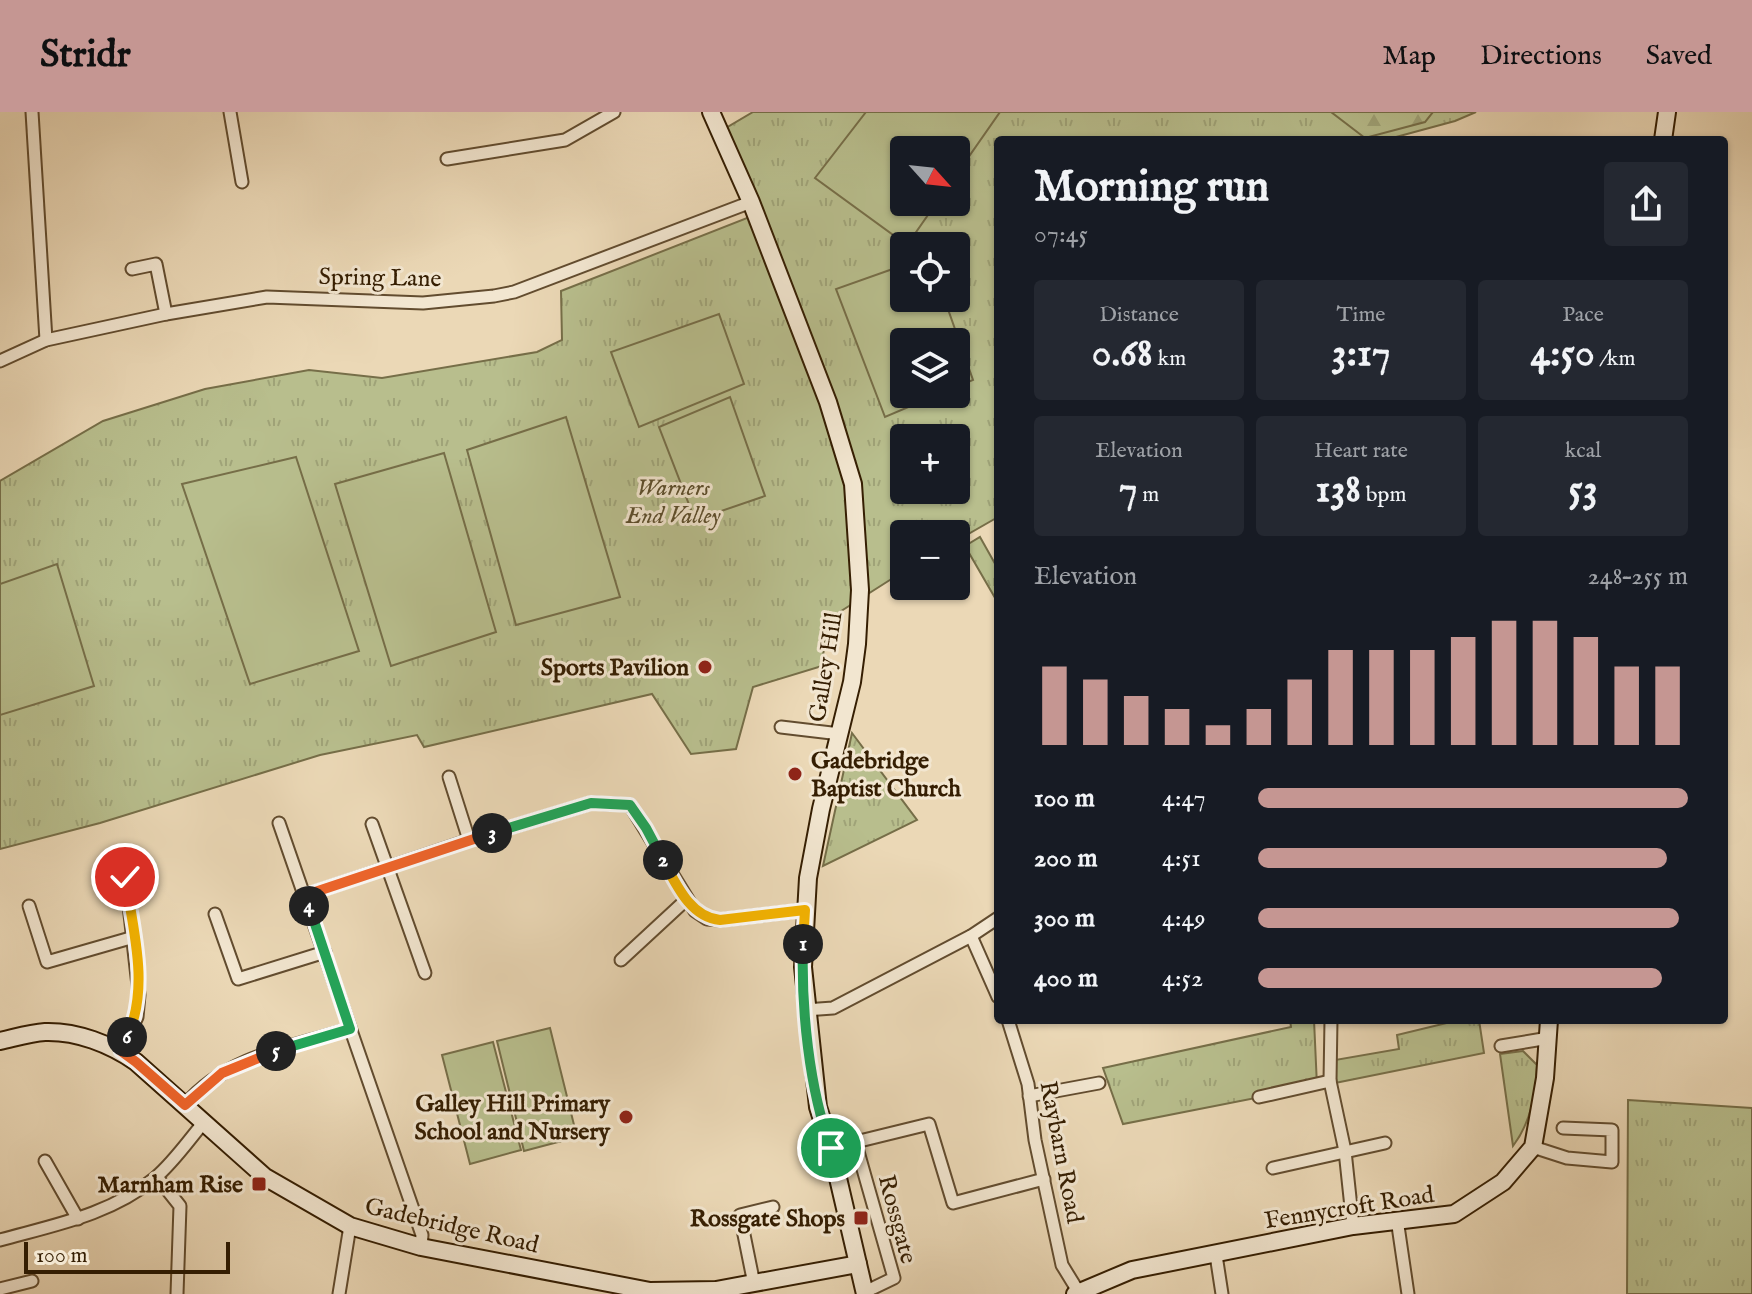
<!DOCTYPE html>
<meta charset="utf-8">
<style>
:root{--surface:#171b24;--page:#242831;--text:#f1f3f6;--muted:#9ea1a6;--accent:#c59692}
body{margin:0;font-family:"IM FELL English",serif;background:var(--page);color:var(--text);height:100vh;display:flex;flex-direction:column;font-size:30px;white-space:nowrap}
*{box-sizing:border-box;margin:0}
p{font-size:26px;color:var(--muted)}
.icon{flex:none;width:44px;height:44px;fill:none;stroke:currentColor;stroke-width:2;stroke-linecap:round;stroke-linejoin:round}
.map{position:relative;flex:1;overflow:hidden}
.side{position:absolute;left:994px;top:24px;width:734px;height:888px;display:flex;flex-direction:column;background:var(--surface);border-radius:8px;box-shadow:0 2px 6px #0004}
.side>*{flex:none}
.needle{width:52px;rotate:117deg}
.buttons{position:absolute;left:890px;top:24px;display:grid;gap:16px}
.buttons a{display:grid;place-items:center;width:80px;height:80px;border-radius:8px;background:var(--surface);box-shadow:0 2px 6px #0004;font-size:40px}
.scale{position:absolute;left:24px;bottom:20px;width:206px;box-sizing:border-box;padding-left:8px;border:4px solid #351e02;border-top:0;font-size:22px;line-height:28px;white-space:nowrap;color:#351e02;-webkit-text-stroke:6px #f2e6d0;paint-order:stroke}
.pin{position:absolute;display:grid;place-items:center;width:68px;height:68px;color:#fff;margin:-34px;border:4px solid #fff;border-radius:50%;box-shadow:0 2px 8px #0007}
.km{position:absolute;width:40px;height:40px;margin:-20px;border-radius:50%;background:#222;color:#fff;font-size:22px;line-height:40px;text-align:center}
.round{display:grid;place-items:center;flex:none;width:84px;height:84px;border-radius:8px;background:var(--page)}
.summary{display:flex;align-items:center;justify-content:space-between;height:136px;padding:0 40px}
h1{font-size:44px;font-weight:800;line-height:60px}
.stats{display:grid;grid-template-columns:repeat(3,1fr);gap:12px;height:136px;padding:8px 40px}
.stats div{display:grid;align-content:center;border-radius:8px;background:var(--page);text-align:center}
.stats b{font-size:40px;font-weight:800}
.stats small{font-size:22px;font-weight:400}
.stats p{font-size:22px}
.chart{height:224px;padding:16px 40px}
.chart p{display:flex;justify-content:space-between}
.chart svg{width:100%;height:144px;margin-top:8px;stroke:var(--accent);stroke-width:6}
ul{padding:0 40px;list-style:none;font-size:26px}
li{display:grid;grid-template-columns:128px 96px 1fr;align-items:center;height:60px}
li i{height:20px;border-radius:10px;background:var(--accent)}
header{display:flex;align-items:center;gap:48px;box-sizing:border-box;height:112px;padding:0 40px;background:var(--accent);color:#111}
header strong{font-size:38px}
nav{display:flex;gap:44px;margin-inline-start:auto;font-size:28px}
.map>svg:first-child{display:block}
</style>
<header>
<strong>Stridr</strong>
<nav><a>Map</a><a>Directions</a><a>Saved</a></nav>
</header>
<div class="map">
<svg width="1752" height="1182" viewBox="0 0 1752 1182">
<defs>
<pattern id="grass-tufts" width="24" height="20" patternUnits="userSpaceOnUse" patternTransform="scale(2)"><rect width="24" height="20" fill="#b8be8d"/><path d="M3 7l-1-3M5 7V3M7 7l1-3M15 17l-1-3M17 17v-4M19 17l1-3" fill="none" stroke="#9fa378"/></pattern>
<pattern id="forest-firs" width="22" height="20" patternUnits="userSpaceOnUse" patternTransform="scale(2)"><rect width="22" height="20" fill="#b8be8d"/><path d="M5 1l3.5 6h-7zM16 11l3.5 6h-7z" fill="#9fa378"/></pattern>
</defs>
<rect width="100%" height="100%" fill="#ebd8b6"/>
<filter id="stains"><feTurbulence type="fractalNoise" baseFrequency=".0025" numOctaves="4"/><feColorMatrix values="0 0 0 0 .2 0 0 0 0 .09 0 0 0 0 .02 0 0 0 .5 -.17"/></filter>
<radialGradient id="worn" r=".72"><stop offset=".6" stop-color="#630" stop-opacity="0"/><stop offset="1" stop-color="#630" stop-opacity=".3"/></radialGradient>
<g fill="url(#grass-tufts)" stroke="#766e48" stroke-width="2" fill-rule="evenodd">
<path d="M753 0H1476L1455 9 1385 28H998V405L956 429V422H904V459L827 508 822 554 753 575 736 637 691 642 652 582 424 635 417 623 320 643 100 711 0 737V369L103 309 205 277 309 258 382 266 537 240 562 228 561 179 760 101 726 16ZM904 38H956V90H904ZM904 134H956V186H904ZM904 230H956V282H904ZM904 326H956V378H904Z"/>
<path d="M980 425 998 457V491L965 434Z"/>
<path d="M852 621 917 708 823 754Z"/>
<path d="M1290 908H1314L1317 974 1123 1012 1103 956 1291 915Z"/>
<path d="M1459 908H1479L1484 941 1335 971V948L1399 937 1397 923Z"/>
<path d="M1523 939 1537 953C1536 982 1531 1010 1513 1034L1500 942Z"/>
<path d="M1628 988 1752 996V1182H1627Z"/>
</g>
<path fill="url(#forest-firs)" stroke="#766e48" stroke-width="2" d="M1331 0H1433L1425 10 1365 26Z"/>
<g fill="#b8be8d" stroke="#766e48" stroke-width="2">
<path d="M866 0H1000L956 63V38H904V90H937L907 133 815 66Z"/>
<path d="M904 153V186H944L973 268 956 275V230H904V282H939L885 305 836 177Z"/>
<path d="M719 202 744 272 639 315 611 240Z"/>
<path d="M730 285 765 384 695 408 659 315Z"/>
<path d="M566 305 620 485 516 513 467 338Z"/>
<path d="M444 341 496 520 391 554 335 372Z"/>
<path d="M296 345 359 539 250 572 182 372Z"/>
<path d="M57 452 94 574 0 603V472Z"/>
<path d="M550 916 577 1025 524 1039 497 929Z"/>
<path d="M493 930 521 1038 470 1052 442 943Z"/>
</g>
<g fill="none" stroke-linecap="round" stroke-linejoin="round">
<defs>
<g id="street">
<path d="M32 0 46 228"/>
<path d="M230 0 242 70"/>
<path d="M447 47 565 28 614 0"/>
<path d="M132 157 156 152 166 202"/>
<path d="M0 249 46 228 166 202 267 185 423 191 494 184 514 180 751 90"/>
<path d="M781 615 840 622"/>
<path d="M449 665 469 728"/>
<path d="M279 711 422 1123 421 1135"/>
<path d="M372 712 425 861"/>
<path d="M306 783 469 728 591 691 630 693 695 799 707 807 720 808 805 798"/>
<path d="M29 794 47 850 134 825"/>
<path d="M215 802 238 867 325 840"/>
<path d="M971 824 998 885"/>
<path d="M621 848 687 787"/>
<path d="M805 898 833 896 971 824 998 806"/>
<path d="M1008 908 1028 972 1035 1028 1062 1153 1078 1179"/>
<path d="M1331 908 1330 969 1345 1039 1353 1114"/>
<path d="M1501 934 1549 926"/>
<path d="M121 939 137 905 139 883 124 749"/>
<path d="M1029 984 1099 971"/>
<path d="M1259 985 1330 969"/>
<path d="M185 993C225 945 292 934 350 917"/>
<path d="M855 1029 894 1166 865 1180"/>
<path d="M1533 1035 1567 1046 1612 1050V1018L1563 1016"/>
<path d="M831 1036 929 1012 953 1091 1044 1067"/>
<path d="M45 1049 78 1107"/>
<path d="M1273 1056 1385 1031"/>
<path d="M157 1065 180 1094 177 1182"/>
<path d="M1397 1107 1408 1182"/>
<path d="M0 1128C54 1113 110 1103 155 1066 173 1051 189 1028 204 1010"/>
<path d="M1216 1143 1222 1182"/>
<path d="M754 1172 740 1103 773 1095"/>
<path d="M0 1177 32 1169"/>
<path d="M339 1182 350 1114"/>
</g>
<g id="secondary">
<path d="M711 0 751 90 828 290 853 372 860 478 857 532 852 570 821 697 808 766 803 855 818 995 831 1036 865 1182"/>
<path d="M1663 28 1667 0"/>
<path d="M0 929C14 926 30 921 45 920 77 919 110 932 136 950L265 1065 350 1114 421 1135 650 1179 716 1178 858 1152"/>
<path d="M1075 1182 1132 1158 1353 1114 1454 1102 1503 1070 1533 1035 1545 966 1549 908"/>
</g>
</defs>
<use href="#street" stroke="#624c2f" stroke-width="15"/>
<use href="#secondary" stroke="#351e02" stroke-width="20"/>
<use href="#street" stroke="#f2e6d0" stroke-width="11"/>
<use href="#secondary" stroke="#f2e6d0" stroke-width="16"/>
</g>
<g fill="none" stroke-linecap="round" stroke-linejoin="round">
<defs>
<path id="split-1" d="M803 832C801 895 809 977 831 1036"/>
<path id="split-2" d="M663 748C676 772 690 805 720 808L805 798 803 832"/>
<path id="split-3" d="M492 721 591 691 630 693 646 716 663 748"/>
<path id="split-4" d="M309 794 306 783 492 721"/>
<path id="split-5" d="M276 939 350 917 309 794"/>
<path id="split-6" d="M127 925 121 939 136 950 185 993 222 961 276 939"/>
<path id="split-7" d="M125 765C133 817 150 876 127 925"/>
</defs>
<use href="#split-1" stroke="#fff" stroke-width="16"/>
<use href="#split-2" stroke="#fff" stroke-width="16"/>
<use href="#split-3" stroke="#fff" stroke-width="16"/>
<use href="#split-4" stroke="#fff" stroke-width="16"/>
<use href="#split-5" stroke="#fff" stroke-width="16"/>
<use href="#split-6" stroke="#fff" stroke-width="16"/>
<use href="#split-7" stroke="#fff" stroke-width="16"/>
<use href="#split-1" stroke="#22a559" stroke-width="10"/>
<use href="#split-2" stroke="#f5b400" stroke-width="10"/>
<use href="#split-3" stroke="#22a559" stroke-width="10"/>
<use href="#split-4" stroke="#f0652b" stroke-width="10"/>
<use href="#split-5" stroke="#22a559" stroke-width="10"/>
<use href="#split-6" stroke="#f0652b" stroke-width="10"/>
<use href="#split-7" stroke="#f5b400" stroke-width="10"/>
</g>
<g fill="#8f2418" stroke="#f2e6d0" stroke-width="3">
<circle cx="705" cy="555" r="8"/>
<circle cx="795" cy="662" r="8"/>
<circle cx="626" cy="1005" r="8"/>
<rect x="251" y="1064" width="16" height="16" rx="4"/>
<rect x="853" y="1098" width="16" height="16" rx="4"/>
</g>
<g text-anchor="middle" stroke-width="6" stroke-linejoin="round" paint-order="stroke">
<g font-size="24" fill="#351e02" stroke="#f2e6d0">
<text transform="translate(380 165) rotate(1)" y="8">Spring Lane</text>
<text transform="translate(825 555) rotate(-81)" y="8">Galley Hill</text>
<text transform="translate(1062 1040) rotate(79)" y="8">Raybarn Road</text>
<text transform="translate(1349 1095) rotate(-9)" y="8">Fennycroft Road</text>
<text transform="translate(898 1107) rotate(75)" y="8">Rossgate</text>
<text transform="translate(452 1113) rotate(13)" y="8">Gadebridge Road</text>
</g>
<g font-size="24" font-style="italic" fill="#5c4e2c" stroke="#f2e6d0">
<text x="673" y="383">Warners<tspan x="673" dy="28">End Valley</tspan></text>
</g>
<g font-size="24" font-weight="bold" fill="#351e02" stroke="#f2e6d0" text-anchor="end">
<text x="689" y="563">Sports Pavilion</text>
<text x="811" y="656" text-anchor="start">Gadebridge<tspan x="811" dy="28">Baptist Church</tspan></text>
<text x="610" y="999">Galley Hill Primary<tspan x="610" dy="28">School and Nursery</tspan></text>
<text x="243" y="1080">Marnham Rise</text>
<text x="845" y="1114">Rossgate Shops</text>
</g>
</g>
<rect width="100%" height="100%" filter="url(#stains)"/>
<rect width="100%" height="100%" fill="url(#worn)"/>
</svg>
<div class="buttons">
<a><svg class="needle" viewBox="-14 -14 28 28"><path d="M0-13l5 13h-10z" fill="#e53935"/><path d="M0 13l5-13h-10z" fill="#9ea1a6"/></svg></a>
<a><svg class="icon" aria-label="locate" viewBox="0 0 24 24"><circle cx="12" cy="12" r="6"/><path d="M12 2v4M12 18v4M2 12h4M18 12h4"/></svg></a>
<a><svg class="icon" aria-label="layers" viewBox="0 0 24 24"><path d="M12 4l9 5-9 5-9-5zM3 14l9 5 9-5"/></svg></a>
<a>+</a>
<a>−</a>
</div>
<div class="scale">100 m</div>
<div class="pin" style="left:831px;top:1036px;background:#1e9e55"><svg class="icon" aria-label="arrive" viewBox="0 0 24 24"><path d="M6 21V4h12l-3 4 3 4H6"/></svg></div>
<div class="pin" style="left:125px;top:765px;background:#d93025"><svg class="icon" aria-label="check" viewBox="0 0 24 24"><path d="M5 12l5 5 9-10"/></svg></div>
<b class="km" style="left:803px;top:832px">1</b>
<b class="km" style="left:663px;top:748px">2</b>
<b class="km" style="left:492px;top:721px">3</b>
<b class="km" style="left:309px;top:794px">4</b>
<b class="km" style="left:276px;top:939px">5</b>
<b class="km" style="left:127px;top:925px">6</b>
<section class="side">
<div class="summary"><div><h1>Morning run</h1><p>07:45</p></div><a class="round"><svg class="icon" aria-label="share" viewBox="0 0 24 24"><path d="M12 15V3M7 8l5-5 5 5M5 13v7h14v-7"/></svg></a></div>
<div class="stats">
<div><p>Distance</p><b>0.68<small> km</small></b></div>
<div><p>Time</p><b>3:17</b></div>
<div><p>Pace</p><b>4:50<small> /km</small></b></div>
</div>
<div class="stats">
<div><p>Elevation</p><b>7<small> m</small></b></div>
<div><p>Heart rate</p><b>138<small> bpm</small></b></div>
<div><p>kcal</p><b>53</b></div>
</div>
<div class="chart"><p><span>Elevation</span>248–255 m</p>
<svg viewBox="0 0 160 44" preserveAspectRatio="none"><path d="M5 44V20M15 44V24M25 44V29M35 44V33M45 44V38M55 44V33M65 44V24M75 44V15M85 44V15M95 44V15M105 44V11M115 44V6M125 44V6M135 44V11M145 44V20M155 44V20"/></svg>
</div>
<ul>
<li><b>100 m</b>4:47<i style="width:100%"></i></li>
<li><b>200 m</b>4:51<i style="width:95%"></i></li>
<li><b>300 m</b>4:49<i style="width:98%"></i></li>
<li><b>400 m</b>4:52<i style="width:94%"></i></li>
</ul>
</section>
</div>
